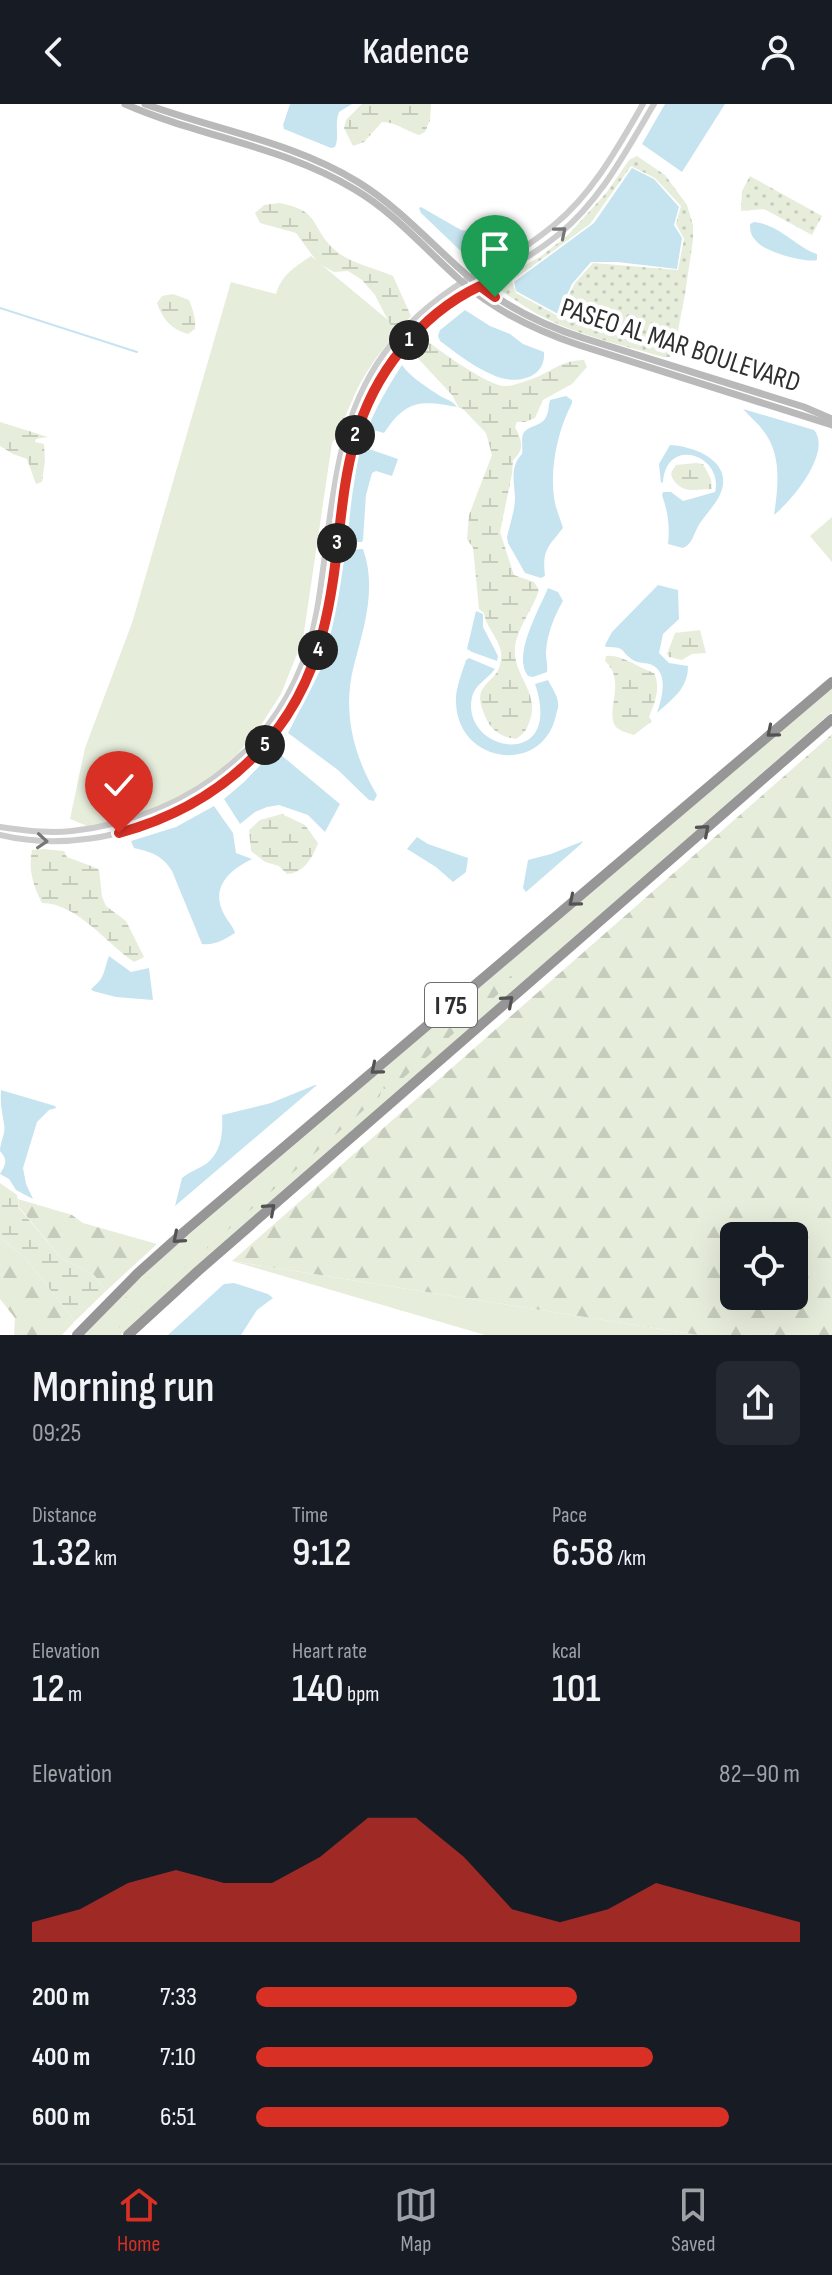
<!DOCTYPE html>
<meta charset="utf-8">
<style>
:root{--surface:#171b24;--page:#242831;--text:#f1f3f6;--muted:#9ea1a6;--line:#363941;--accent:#d93025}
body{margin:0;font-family:"Sofia Sans Condensed",sans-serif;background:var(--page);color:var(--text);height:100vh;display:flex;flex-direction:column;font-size:30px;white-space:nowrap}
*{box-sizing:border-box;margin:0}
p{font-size:26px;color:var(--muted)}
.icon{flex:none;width:44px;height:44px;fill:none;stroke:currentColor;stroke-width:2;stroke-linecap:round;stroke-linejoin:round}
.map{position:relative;height:1231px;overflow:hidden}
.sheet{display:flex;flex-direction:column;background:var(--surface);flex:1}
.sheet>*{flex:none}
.tools{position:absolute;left:720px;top:1118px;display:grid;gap:16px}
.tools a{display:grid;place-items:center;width:88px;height:88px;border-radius:12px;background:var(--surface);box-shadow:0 8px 32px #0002;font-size:40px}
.pin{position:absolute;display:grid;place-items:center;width:68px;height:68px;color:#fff;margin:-82px -34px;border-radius:50% 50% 50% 0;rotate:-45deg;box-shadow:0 0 8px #0007}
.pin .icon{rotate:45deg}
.km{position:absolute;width:40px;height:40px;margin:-20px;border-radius:50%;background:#222;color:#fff;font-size:22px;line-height:40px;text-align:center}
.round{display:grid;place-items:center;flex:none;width:84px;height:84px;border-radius:12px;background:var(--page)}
.head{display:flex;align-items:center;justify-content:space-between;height:136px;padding:0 32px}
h1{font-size:44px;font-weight:600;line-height:60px}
.stats{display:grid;grid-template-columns:repeat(3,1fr);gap:12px;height:136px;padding:8px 32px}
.stats div{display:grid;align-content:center}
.stats b{font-size:40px;font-weight:600}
.stats small{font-size:22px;font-weight:400}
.stats p{font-size:22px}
.chart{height:224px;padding:16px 32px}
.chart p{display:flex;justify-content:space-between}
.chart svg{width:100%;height:144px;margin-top:8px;fill:var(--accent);opacity:.7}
ul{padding:0 32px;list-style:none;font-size:26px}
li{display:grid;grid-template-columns:128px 96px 1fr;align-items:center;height:60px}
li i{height:20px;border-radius:10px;background:var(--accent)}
header{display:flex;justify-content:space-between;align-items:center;height:104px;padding:0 32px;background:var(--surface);font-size:36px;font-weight:600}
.dock{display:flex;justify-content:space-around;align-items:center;height:112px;border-top:2px solid var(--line);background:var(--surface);font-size:22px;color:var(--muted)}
.dock a{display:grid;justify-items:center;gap:4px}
.dock .current{color:var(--accent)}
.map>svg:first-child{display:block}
</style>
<header><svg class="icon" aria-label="back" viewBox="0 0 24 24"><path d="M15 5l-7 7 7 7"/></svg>Kadence<svg class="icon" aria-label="person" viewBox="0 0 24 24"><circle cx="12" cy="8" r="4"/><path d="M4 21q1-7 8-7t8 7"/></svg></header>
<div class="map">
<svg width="832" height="1231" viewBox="0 0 832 1231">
<defs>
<pattern id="forest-firs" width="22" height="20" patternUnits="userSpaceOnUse" patternTransform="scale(2)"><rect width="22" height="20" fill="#e7eddb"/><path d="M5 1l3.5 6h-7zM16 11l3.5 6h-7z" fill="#c6ccbc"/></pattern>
<pattern id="wetland-marsh" width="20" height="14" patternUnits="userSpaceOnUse" patternTransform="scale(2)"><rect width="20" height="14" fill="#e7eddb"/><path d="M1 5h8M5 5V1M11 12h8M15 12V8" fill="none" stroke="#c6ccbc"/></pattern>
<pattern id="park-dots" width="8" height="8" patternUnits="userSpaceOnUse" patternTransform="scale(2)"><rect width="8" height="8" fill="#e7eddb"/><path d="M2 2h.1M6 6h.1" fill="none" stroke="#c6ccbc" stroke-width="1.8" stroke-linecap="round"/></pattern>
</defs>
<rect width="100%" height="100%" fill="#fff"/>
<g fill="#e7eddb">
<path d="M311 152 400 226C380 246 362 272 351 299 345 312 341 327 332 339L303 535 281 590 261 621 222 669 172 700 92 724 70 715 85 644 132 519 231 178 276 190C282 170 295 163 311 152Z"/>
<path d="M832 413V458L810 432Z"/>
<path d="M832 584V608L187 1171 121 1231H83L124 1189 173 1144Z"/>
<path d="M232 1157 244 1159 698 1231H485Z"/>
</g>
<g fill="url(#forest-firs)" fill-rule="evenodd">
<path d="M832 630V1231H698L232 1157ZM734 1132H794V1192H734Z"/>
<path d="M507 868 512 873 506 883 393 983 384 985 379 974 500 871Z"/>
<path d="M369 980H374L381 986 380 992 335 1031H330L325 1025V1021Z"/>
<path d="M317 1025 321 1027 326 1037 323 1042 179 1169 111 1231H90L126 1193Z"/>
<path d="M18 1095 72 1111 83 1119 157 1140 106 1187 94 1171 61 1154 19 1103Z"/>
<path d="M0 1133 26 1155 75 1217 62 1231H14L15 1214 0 1195Z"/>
</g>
<g fill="url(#wetland-marsh)">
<path d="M362 0H431L430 16 425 28 419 31C406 27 396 18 382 18L364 38 353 42 344 24 346 16Z"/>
<path d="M279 99C322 107 309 122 335 146 349 159 375 164 393 172L411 212 395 230 394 228 375 191 362 176 348 167 334 168 318 159 296 129 260 119 255 109 264 101Z"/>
<path d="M173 190 189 196C193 206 196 215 195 225L188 230C171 225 163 216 157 199L162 192Z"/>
<path d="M423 233C436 245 486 280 503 282 511 283 525 277 532 275 554 267 558 257 584 256L587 263 572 280 543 296 535 314 525 318H517L515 323C522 336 525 346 513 356L512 370 500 428 514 471 534 478 539 486C533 506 513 529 515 550 516 573 539 590 530 616 527 625 525 629 516 635 496 632 488 623 482 604 480 598 479 592 482 586 491 572 499 573 501 555 504 539 486 525 484 509L479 505 473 444 467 435 469 411 492 351 486 329 463 305 459 304 452 291 412 248Z"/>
<path d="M0 318 48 333 36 335 35 338 44 340 45 356 42 378 36 380 27 355 13 350 0 342Z"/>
<path d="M696 359 703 360 711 375 712 385C698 385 685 390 675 378 669 370 671 368 676 361Z"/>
<path d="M700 526 706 549 692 550 682 556 669 553 667 550 675 529Z"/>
<path d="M606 552C622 550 638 564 654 569 661 584 655 598 649 613L652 617 634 631C629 629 622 628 617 624 603 609 628 578 605 557Z"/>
<path d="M282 710 305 721 318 739C313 753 304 769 287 770L279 762 265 758 251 747 249 726 260 716Z"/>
<path d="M44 745 64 747 67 753 99 765 102 793 106 802 126 817 144 853 134 858C107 840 77 799 42 799 33 782 28 765 32 746Z"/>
<path d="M0 1079 17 1091 19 1104 61 1154 94 1171 106 1187 75 1217 26 1155 0 1133Z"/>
</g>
<g fill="url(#park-dots)" fill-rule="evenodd">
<path d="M637 52 665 71 687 101 693 121V136L685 190 676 237 670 253H663C616 239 562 228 521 200 513 194 503 190 496 181L500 175 540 153 568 131 607 88 629 56ZM631 62 655 74 681 102 676 120 684 135 678 166 593 159 575 179 558 212 516 189 512 177 590 120Z"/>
<path d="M750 72 822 112 812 131 764 105 741 107 742 87Z"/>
</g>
<g fill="#c6e4ef">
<path d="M290 0H352L339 8C334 20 340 33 335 43L331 44 284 25 283 21Z"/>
<path d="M665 0H725L682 68 642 40Z"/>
<path d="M632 64 654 75 679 103 674 121 682 134 677 165 617 158H591L572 180 558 210 516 187 514 178 594 119Z"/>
<path d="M421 103 461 126C474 129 485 121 497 115L508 132 519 125 523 129 475 155 468 154 421 109 419 104Z"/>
<path d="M754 118C779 120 796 143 817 150V156C805 159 766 148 757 138 751 132 750 128 750 120Z"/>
<path d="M465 206 490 222 510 230 523 240 544 248C546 276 513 281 493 271 474 263 456 249 440 237L438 232 440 226Z"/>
<path d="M402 261C410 273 428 284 440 292 447 296 452 296 457 303 420 296 406 296 384 329L370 325 368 324C377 301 389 281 402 261Z"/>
<path d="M566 292 572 296V299C558 326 550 362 554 393 555 403 560 414 563 424 548 443 542 446 545 472L541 474 525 469 508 439 507 433C510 420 515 406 515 393 514 377 510 362 522 350 523 344 521 335 523 330 527 322 540 322 545 315 549 309 548 303 550 296Z"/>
<path d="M743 305 814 326C832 347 794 395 774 411 778 384 782 353 765 329 759 320 750 313 743 305Z"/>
<path d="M670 341C694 342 733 357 721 388 717 399 707 409 700 419 694 428 693 440 683 444L668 440C670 422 668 408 662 391L663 388H671L683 397 715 388C724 352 667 331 663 378L661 379 659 360Z"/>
<path d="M360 342 398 355 392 372 376 367 372 369 366 391 363 436 362 438H347L352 392Z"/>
<path d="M363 445C377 484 364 523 354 561 342 607 353 651 377 691L374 697 369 696 338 666 288 629 325 557 346 446Z"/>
<path d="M658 481 678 486 679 515 663 530 659 549 669 559 688 562C688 585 672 595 657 609 662 595 669 569 652 561 646 558 639 560 633 556 619 547 628 543 606 543L605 541 612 528Z"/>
<path d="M548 484 558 488 563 497C554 512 547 531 546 548 546 556 548 561 547 568L533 573 528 572C512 551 539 506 548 484Z"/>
<path d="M476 507 483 510V523L498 552 497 557 472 548 467 545Z"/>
<path d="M469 554 495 565C488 575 475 580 472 593 460 649 565 668 535 580L548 576C551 582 558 592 558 599 559 603 557 607 556 611 543 672 458 660 456 599 455 585 462 569 466 556Z"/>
<path d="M275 646 340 700 325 728 308 711 279 701 267 703 255 708 240 720 224 695 244 678Z"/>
<path d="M214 702 233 729 236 749 252 755C229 766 209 784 225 812 229 819 233 822 235 829 225 835 214 842 202 840L172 767C162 751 151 748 134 744L131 737 176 723Z"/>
<path d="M417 733 428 740 468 754 466 768 453 778 436 763 407 745Z"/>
<path d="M583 737 581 740 526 788 523 784 528 756 551 750Z"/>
<path d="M109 852 131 868 149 864 153 896 116 893 93 887 91 885C105 874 103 869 109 852Z"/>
<path d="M315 981H317L175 1102 182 1074C189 1068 198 1065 206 1060 222 1048 223 1028 222 1011L271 999Z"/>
<path d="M1 986 55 1002 56 1004 49 1006 37 1018 23 1064 26 1080 33 1095 16 1086 9 1075 0 1070C6 1060 8 1056 0 1047 0 1038 6 1029 4 1020 2 1006 0 1001 1 986Z"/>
<path d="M234 1179 268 1190 273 1194 257 1206 241 1231H168L224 1180Z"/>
</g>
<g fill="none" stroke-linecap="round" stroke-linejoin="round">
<path stroke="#c6e4ef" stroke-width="2" d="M0 204 137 248"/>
<g stroke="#ccc" stroke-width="6">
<path d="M0 723C24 726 48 730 72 727 197 713 295 632 317 506 332 420 330 325 383 251 405 220 435 195 467 175 476 170 486 166 494 161 515 150 536 136 554 121 593 89 618 43 643 0"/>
<path d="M0 731C58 745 124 734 177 708 250 673 304 605 324 526 333 487 336 446 341 406 348 358 356 310 383 268 397 248 416 224 435 209 474 180 520 162 558 131 601 96 626 47 654 0"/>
</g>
<g stroke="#b9b9b9" stroke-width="7">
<path d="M125 0C200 33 283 42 354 85 395 109 426 146 461 177 494 206 537 227 579 241L832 321"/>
<path d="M145 0C216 26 293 38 358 78 400 104 433 142 470 174 503 201 542 221 583 234L804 303 832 315"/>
</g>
<g stroke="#969696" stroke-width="10">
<path d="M77 1231 138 1169 185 1127 832 578"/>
<path d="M128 1231 198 1167 832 615"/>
</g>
</g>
<defs><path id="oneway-chevron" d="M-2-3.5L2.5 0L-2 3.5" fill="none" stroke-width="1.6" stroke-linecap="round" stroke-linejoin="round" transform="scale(2)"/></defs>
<g stroke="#767676">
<use href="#oneway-chevron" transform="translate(561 128) rotate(-40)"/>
<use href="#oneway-chevron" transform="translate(42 737) rotate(4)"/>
</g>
<g stroke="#535353">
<use href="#oneway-chevron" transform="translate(772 628) rotate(140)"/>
<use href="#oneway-chevron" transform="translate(704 726) rotate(-41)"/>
<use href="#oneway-chevron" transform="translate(574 797) rotate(140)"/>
<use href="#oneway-chevron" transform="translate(508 897) rotate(-41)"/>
<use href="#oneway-chevron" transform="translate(376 965) rotate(140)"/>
<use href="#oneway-chevron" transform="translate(270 1105) rotate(-41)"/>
<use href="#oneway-chevron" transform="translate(178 1134) rotate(139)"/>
</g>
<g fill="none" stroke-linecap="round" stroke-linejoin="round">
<defs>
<path id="route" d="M119 729C221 701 297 632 323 527 349 426 330 333 401 246 423 218 448 197 480 182L495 193"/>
</defs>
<use href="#route" stroke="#fff" stroke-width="16"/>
<use href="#route" stroke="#d93025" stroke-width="10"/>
</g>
<g text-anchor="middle" stroke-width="8" stroke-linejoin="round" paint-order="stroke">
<rect fill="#fff" stroke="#6d6d6d" stroke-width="2" x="425" y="879" width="52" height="44" rx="6"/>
<g font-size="26" font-weight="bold" fill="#2f2f2f">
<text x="451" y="910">I 75</text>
</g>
<g font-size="28" fill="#2f2f2f" stroke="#fff">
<text transform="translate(681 240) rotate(18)" y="10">PASEO AL MAR BOULEVARD</text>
</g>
</g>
</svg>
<div class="tools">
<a><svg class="icon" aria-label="locate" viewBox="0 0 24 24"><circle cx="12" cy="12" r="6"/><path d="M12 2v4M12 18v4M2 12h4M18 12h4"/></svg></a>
</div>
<div class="pin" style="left:495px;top:193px;background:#1e9e55"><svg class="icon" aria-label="arrive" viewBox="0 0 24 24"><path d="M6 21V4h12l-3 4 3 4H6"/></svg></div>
<div class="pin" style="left:119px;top:729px;background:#d93025"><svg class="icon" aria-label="check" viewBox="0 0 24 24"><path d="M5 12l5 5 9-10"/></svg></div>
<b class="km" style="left:409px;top:236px">1</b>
<b class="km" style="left:355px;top:331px">2</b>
<b class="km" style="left:337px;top:439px">3</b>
<b class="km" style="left:318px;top:546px">4</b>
<b class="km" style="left:265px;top:641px">5</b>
</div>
<section class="sheet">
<div class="head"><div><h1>Morning run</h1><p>09:25</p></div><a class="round"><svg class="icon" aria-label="share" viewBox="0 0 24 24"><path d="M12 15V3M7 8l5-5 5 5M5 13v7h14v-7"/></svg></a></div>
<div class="stats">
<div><p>Distance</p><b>1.32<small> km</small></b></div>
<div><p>Time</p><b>9:12</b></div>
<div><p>Pace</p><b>6:58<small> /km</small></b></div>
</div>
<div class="stats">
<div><p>Elevation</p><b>12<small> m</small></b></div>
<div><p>Heart rate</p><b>140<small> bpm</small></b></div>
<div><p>kcal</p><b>101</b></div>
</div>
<div class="chart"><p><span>Elevation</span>82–90 m</p>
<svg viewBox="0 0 160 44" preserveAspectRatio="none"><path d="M0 44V38L10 34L20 26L30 22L40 26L50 26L60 18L70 6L80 6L90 18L100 34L110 38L120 34L130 26L140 30L150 34L160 38V44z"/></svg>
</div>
<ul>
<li><b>200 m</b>7:33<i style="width:59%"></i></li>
<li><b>400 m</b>7:10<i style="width:73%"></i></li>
<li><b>600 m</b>6:51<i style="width:87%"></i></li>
</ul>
</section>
<nav class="dock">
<a class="current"><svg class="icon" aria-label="home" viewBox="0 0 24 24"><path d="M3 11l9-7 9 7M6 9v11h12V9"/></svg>Home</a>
<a><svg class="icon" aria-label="map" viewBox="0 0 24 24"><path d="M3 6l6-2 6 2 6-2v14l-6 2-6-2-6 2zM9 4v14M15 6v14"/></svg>Map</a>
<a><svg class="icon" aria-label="saved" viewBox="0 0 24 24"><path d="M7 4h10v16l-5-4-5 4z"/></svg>Saved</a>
</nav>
